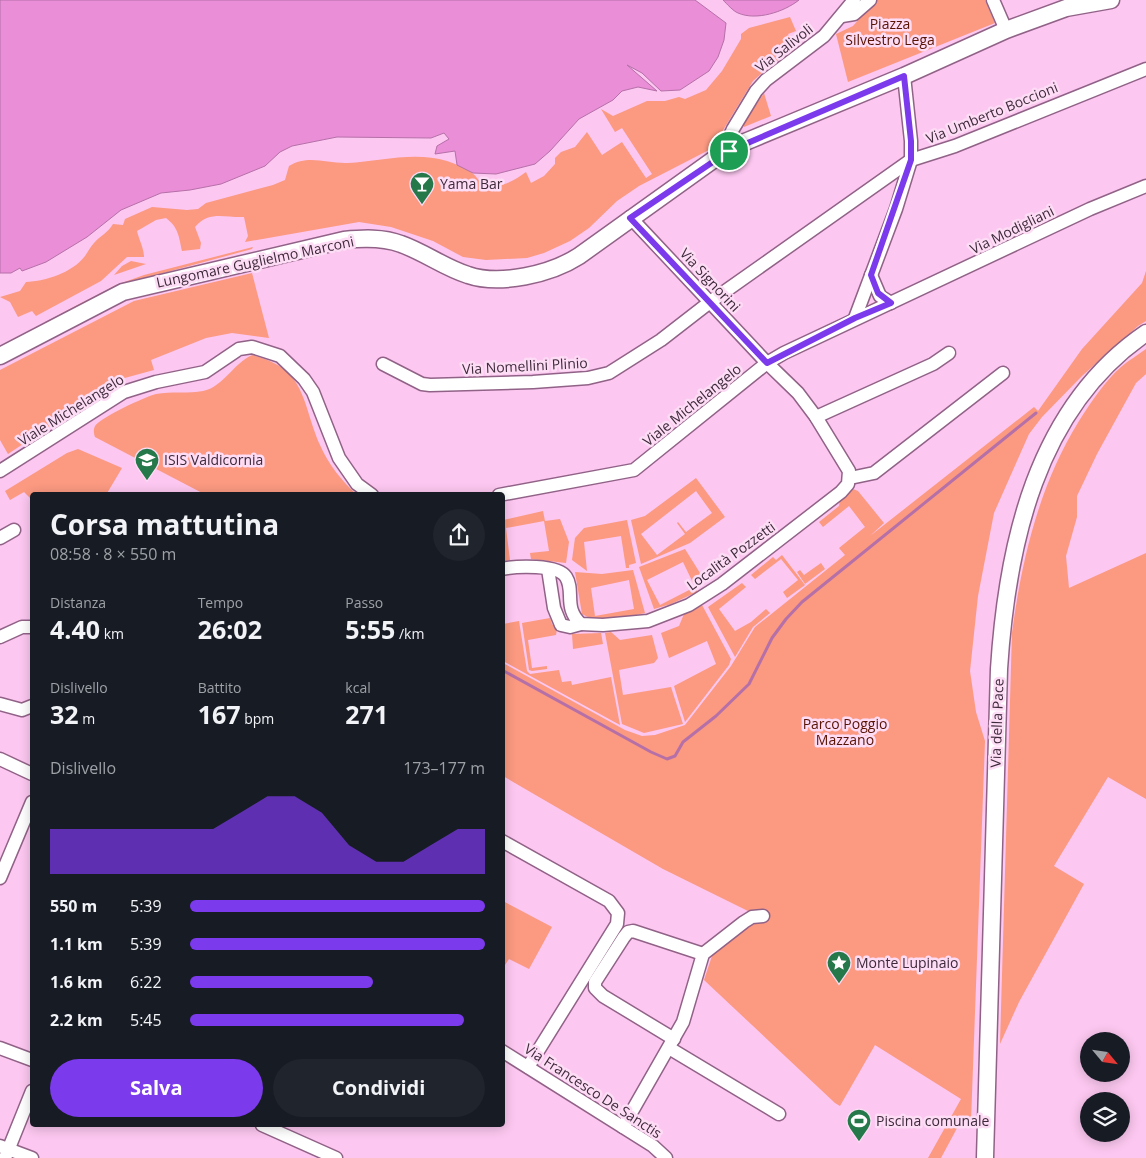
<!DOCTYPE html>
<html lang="it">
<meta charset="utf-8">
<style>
:root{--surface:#171b24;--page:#20242c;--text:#f1f3f6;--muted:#9ea1a6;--accent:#7c3aed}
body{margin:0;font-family:"Open Sans",sans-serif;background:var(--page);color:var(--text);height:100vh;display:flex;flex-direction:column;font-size:19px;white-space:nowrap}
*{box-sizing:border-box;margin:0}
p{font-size:16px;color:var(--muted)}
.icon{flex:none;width:28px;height:28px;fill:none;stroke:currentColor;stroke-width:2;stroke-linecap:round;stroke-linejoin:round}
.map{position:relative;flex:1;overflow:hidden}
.sheet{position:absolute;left:30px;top:492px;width:475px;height:635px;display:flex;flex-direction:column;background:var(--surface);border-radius:5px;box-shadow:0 2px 12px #0003}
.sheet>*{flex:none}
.needle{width:32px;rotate:119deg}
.fabs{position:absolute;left:1080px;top:1032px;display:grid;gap:10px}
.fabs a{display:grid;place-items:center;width:50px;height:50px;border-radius:50%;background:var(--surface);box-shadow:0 2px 12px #0003;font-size:25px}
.pin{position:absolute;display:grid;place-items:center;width:42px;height:42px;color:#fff;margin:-21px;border:2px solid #fff;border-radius:50%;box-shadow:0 1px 5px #0007}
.round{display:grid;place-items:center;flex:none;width:52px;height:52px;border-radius:26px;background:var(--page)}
.headline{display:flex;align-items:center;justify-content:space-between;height:85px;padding:0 20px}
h1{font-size:28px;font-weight:700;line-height:38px}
.metrics{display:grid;grid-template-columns:repeat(3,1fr);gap:8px;height:85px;padding:5px 20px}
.metrics div{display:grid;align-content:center}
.metrics b{font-size:25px;font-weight:700}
.metrics small{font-size:14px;font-weight:400}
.metrics p{font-size:14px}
.chart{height:140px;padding:10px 20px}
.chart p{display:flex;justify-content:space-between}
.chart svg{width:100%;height:90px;margin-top:5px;fill:var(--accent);opacity:.7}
.action{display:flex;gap:10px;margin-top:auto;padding:10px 20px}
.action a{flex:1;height:58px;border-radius:30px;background:var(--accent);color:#fff;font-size:20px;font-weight:700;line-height:58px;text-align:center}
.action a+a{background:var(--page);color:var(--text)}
ul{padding:0 20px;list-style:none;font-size:16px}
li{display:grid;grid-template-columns:80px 60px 1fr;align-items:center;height:38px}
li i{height:12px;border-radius:6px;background:var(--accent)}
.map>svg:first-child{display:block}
</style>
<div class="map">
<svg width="1146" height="1158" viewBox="0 0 1146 1158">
<rect width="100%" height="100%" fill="#fcc7f0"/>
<g fill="#fb9981" fill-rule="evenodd">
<path d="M876 0H985L995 23 848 82 836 34 853 26Z"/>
<path d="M790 17 796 31 788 34 796 49 771 65 753 81 714 145 707 151 639 186 617 201 589 228 570 241 544 253 527 258 486 260 463 257 433 241 391 227 359 222 245 242 248 236 244 217C226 218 209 210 195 227L201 243 200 249 182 251C179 236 178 227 166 218L156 220 137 231C139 240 144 248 144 257H127L101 281 36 316 32 311 18 317 10 302 0 297 20 291 26 282C46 281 72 273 85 256 88 252 90 247 94 243 100 236 108 233 113 224L123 225 125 219 152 207 187 210 198 209 206 203 273 185 285 180 289 166C309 154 327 164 348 163 380 161 415 151 447 161 455 164 464 167 471 172 478 177 478 183 488 185 503 188 515 180 526 172L531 183 544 176 555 164V158L561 152 575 147 587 132 602 155 622 142 646 178 652 174 622 128 615 132 601 109 613 116 647 101H665L679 97 685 99 706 90 722 71 741 39V34L749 28Z"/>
<path d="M764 93 771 116 744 127V123Z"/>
<path d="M253 247 252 249 119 285 47 323 45 322 116 285 144 275Z"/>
<path d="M131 261 146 264 114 275 122 266Z"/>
<path d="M1146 271V321L1138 326 1082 376 1042 417 1029 434 994 513 978 596 970 671 976 712 985 741 971 1121 963 1117 941 1158H928L961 1099 875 1045 840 1106 835 1103 704 980 714 950 748 911 663 869 503 776V663L625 730 642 736 655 735 685 725 731 666 755 627 845 555 839 548 865 527 849 506 823 527 819 522 839 506 840 500 853 489 858 491 884 523 870 536 1034 407 1038 411 1082 349 1142 283Z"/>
<path d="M252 273 269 338 232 333 206 338 151 360 154 370 121 379 8 454 0 440V370L134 301Z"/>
<path d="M1146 349V374L1136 383 1097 454 1077 496V517L1066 556 1069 588 1146 553V799L1108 777 1054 866 1084 884 1019 1002 1000 1044 1012 633C1022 558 1039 486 1079 421 1091 402 1105 381 1121 367 1129 360 1138 355 1146 349Z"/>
<path d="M252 355C307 369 301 401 320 445 328 464 342 481 357 495H206L95 437C94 434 93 430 95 426 101 417 145 397 156 394 171 391 190 394 203 391 223 387 234 363 252 355Z"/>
<path d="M78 449 122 468 106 495H32V500L24 492 10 500 5 491 67 453Z"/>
<path d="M696 478 725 517 690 543 641 564 631 520 645 516ZM696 491 712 513 686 532 678 522 677 523 685 534 657 555 641 534Z"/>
<path d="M543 511 545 521 560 519 569 542 566 563 531 559 530 553 549 551 544 521 506 528 510 560 505 561 503 520Z"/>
<path d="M627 520 636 563 629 565V568H626L621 536 584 542 587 571 572 560 575 538 584 528Z"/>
<path d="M685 549 705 581 697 587V592L671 604 654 609 639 567ZM683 562 695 587 660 605 647 580Z"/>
<path d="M782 555 805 585 787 598 783 592 798 580 781 559 755 579 751 575 773 557 776 560Z"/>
<path d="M821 563 825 569 805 584 797 572 800 570 804 575Z"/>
<path d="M633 570 645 613C627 617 598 624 582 614L575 572 602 574ZM629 580 634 609 595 616 591 588Z"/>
<path d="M742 583 746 587 719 609 735 631 751 622 766 609 770 613 753 627 735 657 708 607Z"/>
<path d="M702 605 731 659 729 665 685 722 674 686 716 664 707 641 669 658 661 633 679 626 684 614Z"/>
<path d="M550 618 552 624 557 629 556 635 528 640 532 668 547 666V669L532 671 529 670 522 623Z"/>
<path d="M519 621 527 671 530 674 559 670 562 682 571 681 572 685 611 677 620 725 503 661V624Z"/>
<path d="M611 632 620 640 652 635 658 658 654 663 619 670 623 695 671 687 683 724 644 733 622 724 605 633Z"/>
<path d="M601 633 603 644 573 649 572 634Z"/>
<path d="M503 901 552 927 529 969 509 959 503 968Z"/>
</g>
<g fill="#e98ed7" stroke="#b670a8">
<path d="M0 0H695L726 23 724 40 718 57 709 71 680 90 661 91 642 73 627 65 657 91 638 87 622 91 613 100 579 119 550 151 535 164 496 174 473 173 457 165 455 151 435 154 437 146 449 139 444 133 431 138 337 137 292 146 280 152 265 166 221 184 190 190 161 193 121 210 87 237 46 262 22 271 20 268 11 273H0Z"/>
<path d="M723 0H799C784 12 756 21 738 13 733 11 727 4 723 0Z"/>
</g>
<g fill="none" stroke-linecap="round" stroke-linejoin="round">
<path stroke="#b670a8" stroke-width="3" d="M502 670 651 752 667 759 675 756 683 742 716 716 749 684 772 638 786 619 802 602 1036 413"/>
<defs>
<g id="street">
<path d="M993 0 1006 30"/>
<path d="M842 16 854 14 870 0"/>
<path d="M729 151 728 140 733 129 756 91 766 80 824 36 854 0"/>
<path d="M871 275 880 296 891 303"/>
<path d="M855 318 896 209 911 160V141L904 76"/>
<path d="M383 364 422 384 430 385 533 382 588 378 609 373 661 340 710 302 911 160 955 146 1146 69"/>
<path d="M816 417 933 364 949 353"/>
<path d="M0 471 124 392 156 382 205 372 239 349 252 347 280 356 304 379 313 392 339 458 357 484 372 495"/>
<path d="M850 478 874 473 1003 373"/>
<path d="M499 495 634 470 767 363 784 353 1090 209 1146 186"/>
<path d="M0 538 14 530"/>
<path d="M502 569C516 566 558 564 566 577 575 591 563 608 581 624L603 625 648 621 689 605 722 584 841 492 848 484 849 471 816 417 798 393 767 363 630 217"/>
<path d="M548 569 554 608 561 625 570 627 581 624"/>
<path d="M0 637 22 627H32"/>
<path d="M0 704 22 710 32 706"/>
<path d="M0 759 32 774"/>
<path d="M502 841 609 901 618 913 617 924 528 1067"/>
<path d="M0 878 32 802"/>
<path d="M674 1039 603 996 595 988V982L624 937 628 932 633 931 703 954"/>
<path d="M0 1048 32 1060"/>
<path d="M669 1048 779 1114"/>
<path d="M502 1051 653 1146 666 1158"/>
<path d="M262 1125 336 1158"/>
<path d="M623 1127 683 1022 703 954 744 922 752 917 763 916"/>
<path d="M0 1146 32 1158"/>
<path d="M5 1158 32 1091"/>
</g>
<g id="secondary">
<path d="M0 356 123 292 344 240C363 238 383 237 401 244 424 252 445 268 468 275 500 286 551 274 579 256L713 160 745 142 904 76 1006 30 1066 8 1111 0"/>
<path d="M985 1158 999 669C1007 545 1036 408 1146 333"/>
</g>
</defs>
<use href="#street" stroke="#916287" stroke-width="15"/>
<use href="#secondary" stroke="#916287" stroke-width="19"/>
<use href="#street" stroke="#fff" stroke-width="12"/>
<use href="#secondary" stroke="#fff" stroke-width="16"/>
</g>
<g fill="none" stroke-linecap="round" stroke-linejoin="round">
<defs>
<path id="route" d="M904 76 911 141V160L871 275 878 293 891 303 855 318 767 363 630 218 729 151Z"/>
</defs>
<use href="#route" stroke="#fff" stroke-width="10"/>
<use href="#route" stroke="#7c3aed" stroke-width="6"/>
</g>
<defs>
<symbol id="bar-pin" viewBox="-11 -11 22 30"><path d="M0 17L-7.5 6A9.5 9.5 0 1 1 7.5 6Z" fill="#257849" stroke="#fddcf5"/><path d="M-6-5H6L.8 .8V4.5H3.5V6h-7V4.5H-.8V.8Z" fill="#fff"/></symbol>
<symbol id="school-pin" viewBox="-11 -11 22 30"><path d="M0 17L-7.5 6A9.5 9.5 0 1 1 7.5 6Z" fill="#257849" stroke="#fddcf5"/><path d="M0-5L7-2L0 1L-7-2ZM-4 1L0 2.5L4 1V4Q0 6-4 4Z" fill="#fff"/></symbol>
<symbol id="sight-pin" viewBox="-11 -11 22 30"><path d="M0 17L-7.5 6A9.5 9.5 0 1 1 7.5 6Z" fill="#257849" stroke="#fddcf5"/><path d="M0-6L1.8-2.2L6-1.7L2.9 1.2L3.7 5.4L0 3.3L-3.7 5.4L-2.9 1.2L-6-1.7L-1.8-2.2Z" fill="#fff"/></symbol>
<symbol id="stadium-pin" viewBox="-11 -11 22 30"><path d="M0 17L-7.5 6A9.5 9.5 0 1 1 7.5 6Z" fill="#257849" stroke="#fddcf5"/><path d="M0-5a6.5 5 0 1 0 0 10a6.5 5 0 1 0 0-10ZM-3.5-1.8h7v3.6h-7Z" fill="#fff"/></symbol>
</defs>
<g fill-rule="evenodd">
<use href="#bar-pin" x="408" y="170" width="28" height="38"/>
<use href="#school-pin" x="133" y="446" width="28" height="38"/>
<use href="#sight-pin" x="825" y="949" width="28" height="38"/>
<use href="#stadium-pin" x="845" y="1107" width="28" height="38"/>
</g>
<g text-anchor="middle" stroke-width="5" stroke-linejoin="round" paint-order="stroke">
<g font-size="14" fill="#581303" stroke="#fddcf5">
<text x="890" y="29">Piazza<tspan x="890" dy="16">Silvestro Lega</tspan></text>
<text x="845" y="729">Parco Poggio<tspan x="845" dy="16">Mazzano</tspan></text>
</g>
<g font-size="14" fill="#3e2a3a" stroke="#fddcf5">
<text transform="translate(784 48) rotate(-38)" y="5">Via Salivoli</text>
<text transform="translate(992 113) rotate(-22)" y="5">Via Umberto Boccioni</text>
<text transform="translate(1012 230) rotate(-26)" y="5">Via Modigliani</text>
<text transform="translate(255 262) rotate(-12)" y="5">Lungomare Guglielmo Marconi</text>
<text transform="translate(710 280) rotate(47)" y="5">Via Signorini</text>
<text transform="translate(525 366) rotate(-3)" y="5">Via Nomellini Plinio</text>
<text transform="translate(692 405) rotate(-39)" y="5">Viale Michelangelo</text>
<text transform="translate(71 410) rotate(-32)" y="5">Viale Michelangelo</text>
<text transform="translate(731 556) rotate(-36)" y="5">Località Pozzetti</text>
<text transform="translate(997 723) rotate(-88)" y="5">Via della Pace</text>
<text transform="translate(593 1091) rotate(33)" y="5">Via Francesco De Sanctis</text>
</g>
<g font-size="14" fill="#3e2a3a" stroke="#fddcf5" text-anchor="start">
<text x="440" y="189">Yama Bar</text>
<text x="164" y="465">ISIS Valdicornia</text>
<text x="856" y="968">Monte Lupinaio</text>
<text x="876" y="1126">Piscina comunale</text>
</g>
</g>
</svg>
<div class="fabs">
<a><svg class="needle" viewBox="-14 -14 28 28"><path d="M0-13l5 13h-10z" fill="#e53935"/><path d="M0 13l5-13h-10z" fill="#9ea1a6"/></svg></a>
<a><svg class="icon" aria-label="layers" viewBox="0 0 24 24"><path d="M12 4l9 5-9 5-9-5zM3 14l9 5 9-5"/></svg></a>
</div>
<div class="pin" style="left:729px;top:151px;background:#1e9e55"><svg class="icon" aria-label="arrive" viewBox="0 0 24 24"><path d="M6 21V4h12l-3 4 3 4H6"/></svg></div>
<section class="sheet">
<div class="headline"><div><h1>Corsa mattutina</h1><p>08:58 · 8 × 550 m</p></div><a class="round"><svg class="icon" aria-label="share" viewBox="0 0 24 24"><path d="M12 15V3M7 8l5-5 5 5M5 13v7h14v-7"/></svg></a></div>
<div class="metrics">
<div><p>Distanza</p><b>4.40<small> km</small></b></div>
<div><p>Tempo</p><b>26:02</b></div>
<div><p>Passo</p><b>5:55<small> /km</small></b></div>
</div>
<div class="metrics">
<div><p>Dislivello</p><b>32<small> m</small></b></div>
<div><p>Battito</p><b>167<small> bpm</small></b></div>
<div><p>kcal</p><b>271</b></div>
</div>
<div class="chart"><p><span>Dislivello</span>173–177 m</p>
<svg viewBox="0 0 160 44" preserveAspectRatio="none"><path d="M0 44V22L10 22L20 22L30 22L40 22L50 22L60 22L70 14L80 6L90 6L100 14L110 30L120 38L130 38L140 30L150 22L160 22V44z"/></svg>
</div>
<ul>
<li><b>550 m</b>5:39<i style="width:100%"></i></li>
<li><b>1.1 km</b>5:39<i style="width:100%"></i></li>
<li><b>1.6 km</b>6:22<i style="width:62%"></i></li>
<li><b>2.2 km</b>5:45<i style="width:93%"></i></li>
</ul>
<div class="action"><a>Salva</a><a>Condividi</a></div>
</section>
</div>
